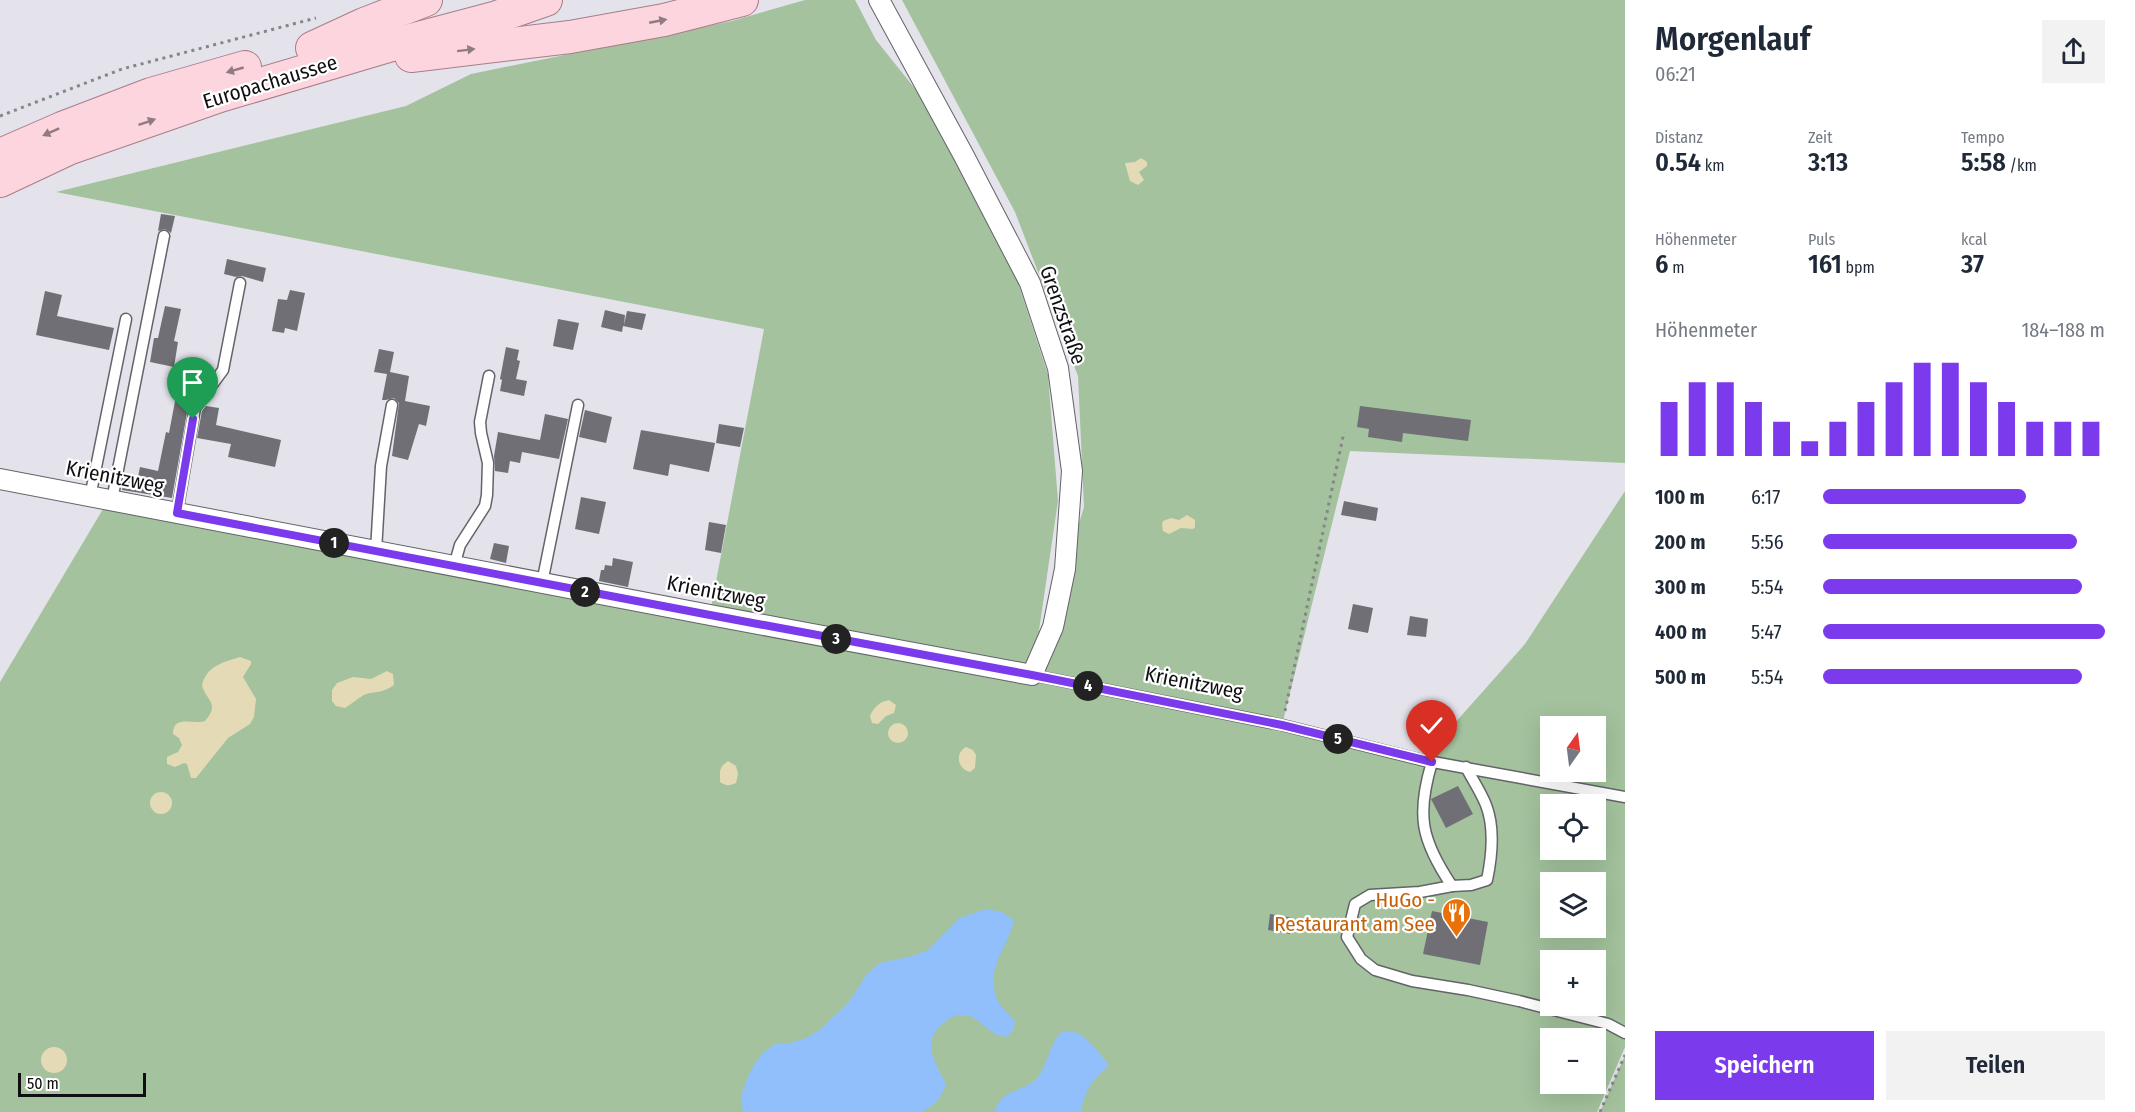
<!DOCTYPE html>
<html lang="de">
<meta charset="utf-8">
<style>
:root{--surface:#fff;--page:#f2f2f3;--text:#1f2937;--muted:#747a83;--accent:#7c3aed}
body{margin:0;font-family:"Fira Sans Condensed",sans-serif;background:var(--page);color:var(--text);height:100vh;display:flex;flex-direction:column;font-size:22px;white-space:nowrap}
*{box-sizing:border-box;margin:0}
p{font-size:20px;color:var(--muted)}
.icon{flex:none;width:33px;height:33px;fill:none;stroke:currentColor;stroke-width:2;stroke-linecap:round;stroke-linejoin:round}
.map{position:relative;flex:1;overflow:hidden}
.drawer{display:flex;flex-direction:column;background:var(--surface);width:510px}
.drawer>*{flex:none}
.needle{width:39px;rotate:14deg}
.controls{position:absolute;left:1540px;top:716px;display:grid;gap:12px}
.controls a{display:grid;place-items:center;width:66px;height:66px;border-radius:0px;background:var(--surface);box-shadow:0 6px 24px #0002;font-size:30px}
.scale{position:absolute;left:18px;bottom:15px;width:128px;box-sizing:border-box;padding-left:6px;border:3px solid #0f0e11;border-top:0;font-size:16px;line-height:21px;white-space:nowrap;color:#0f0e11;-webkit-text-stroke:4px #fff;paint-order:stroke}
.pin{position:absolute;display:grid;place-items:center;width:51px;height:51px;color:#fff;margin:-62px -26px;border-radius:50% 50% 50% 0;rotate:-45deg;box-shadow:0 0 6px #0007}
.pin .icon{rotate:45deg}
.km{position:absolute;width:30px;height:30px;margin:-15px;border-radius:50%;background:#222;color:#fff;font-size:16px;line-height:30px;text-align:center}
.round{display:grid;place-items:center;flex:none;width:63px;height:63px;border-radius:0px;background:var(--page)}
.headline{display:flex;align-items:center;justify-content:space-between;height:102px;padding:0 30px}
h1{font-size:33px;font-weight:600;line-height:45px}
.stats{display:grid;grid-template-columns:repeat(3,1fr);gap:9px;height:102px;padding:6px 30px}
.stats div{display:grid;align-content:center}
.stats b{font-size:26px;font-weight:600}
.stats small{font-size:16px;font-weight:400}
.stats p{font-size:16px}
.chart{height:168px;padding:12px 30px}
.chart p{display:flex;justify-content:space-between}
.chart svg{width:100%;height:108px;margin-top:6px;stroke:var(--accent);stroke-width:6}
.primary-button{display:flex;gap:12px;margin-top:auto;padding:12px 30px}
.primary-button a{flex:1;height:69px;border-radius:0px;background:var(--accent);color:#fff;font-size:24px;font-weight:600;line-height:69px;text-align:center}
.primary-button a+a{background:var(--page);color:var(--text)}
ul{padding:0 30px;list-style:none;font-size:20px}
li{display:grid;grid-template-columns:96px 72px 1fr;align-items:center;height:45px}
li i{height:15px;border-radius:8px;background:var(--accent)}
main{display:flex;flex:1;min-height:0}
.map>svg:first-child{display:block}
</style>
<main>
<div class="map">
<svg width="1625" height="1112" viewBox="0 0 1625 1112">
<rect width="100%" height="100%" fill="#e4e3eb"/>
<g fill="#a3c29d" fill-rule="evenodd">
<path d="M805 0H855L876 40 916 90 980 206 1018 282 1048 375 1058 501 1033 671 1084 507 1078 376 1015 212 902 0H1625V463L1350 451 1282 725 1422 760 1525 644 1625 491V1047L1597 1112H0V682L103 509 711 608 764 329 56 192 406 106 471 74 732 21ZM1551 726H1596V771H1551ZM1551 804H1596V849H1551ZM1551 882H1596V927H1551ZM1551 960H1596V1005H1551ZM1551 1038H1596V1083H1551Z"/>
<path d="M1625 1055V1112H1600Z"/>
</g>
<g fill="#e4dbb6">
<path d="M1141 158 1147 162V166L1139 172 1144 180 1138 185 1130 181 1125 163 1135 162Z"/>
<path d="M1187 515 1195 520V527L1193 529 1181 528 1169 534 1163 531 1162 525 1163 521 1171 518 1179 520Z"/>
<path d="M240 657 251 661V664L243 677 256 699 254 717 250 724 228 738 196 778H191L187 764 184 763 175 767 167 764V757L178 752 182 745 179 738 173 734C173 714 193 725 205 721 220 704 207 701 202 686 205 667 223 662 240 657Z"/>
<path d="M387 671 393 674 394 685C383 693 378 691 366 694 359 697 352 704 345 708L336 706 332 701V690L337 683 353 677 371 679Z"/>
<path d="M889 700 896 705 894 713 886 716 878 724 872 723 870 716C874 707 879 702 889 700Z"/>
<circle cx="898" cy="733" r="10"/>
<path d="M966 747 973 750 976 755 975 768 970 772C958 769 954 754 966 747Z"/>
<path d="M728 761 736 766 738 774 736 783C729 786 726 786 720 782V771L722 766Z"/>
<circle cx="161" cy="803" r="11"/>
<circle cx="54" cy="1060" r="13"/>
</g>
<g fill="#90bffb">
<path d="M986 909 1003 912 1014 921C1007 948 985 969 997 999 1000 1006 1009 1015 1015 1021L1014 1028 1008 1037 996 1035 971 1016 956 1015C919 1035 930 1054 946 1084 941 1099 935 1105 921 1112H743L741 1096 747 1079 755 1063 763 1053 775 1044 790 1043 806 1038 821 1029 849 1002 867 974 880 963 912 956 928 950 959 918Z"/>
<path d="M1064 1031C1085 1030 1094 1048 1107 1062L1108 1067C1092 1078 1084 1093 1081 1112H995C999 1089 1026 1092 1038 1077 1048 1065 1051 1037 1064 1031Z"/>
</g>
<g fill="#6f6f75">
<path d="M161 214 175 216 171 233 165 229 158 231Z"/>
<path d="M227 259 266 268 263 282 242 276 236 277 224 274Z"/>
<path d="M290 290 305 293 297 331 285 328 284 333 272 331 278 299 287 300Z"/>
<path d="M45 291 62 295 57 316 114 328 109 350 36 335Z"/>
<path d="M165 306 181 309 174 341 178 342 174 367 150 362 154 338H158Z"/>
<path d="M605 310 625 315 624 325 627 311 646 314 642 330 623 326 622 332 601 327Z"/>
<path d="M558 319 579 323 573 350 553 346Z"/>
<path d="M506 347 519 350 517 360 520 361 516 379 527 381 524 396 500 391 502 380 500 379Z"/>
<path d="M379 349 394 352 390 372 409 376 405 401 430 406 426 426 419 424 408 460 392 456 399 403 394 398 386 400H382L387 374 374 372Z"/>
<path d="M179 380 195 383 192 399 188 407 172 498 122 490 125 475 138 477 140 467 158 471 166 432 169 433Z"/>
<path d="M206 406 219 408 216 425 281 440 275 467 228 457 231 444 197 438 202 411Z"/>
<path d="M1360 406 1471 420 1468 441 1403 433 1402 442 1368 437 1369 429 1357 427Z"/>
<path d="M585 410 612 417 606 443 579 437Z"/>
<path d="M545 414 568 419 559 459 522 452 520 463 510 461 508 473 495 471 494 456 498 432 540 440Z"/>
<path d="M719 424 744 428 740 447 716 443Z"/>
<path d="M641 430 715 443 709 472 670 464 668 476 633 469Z"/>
<path d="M581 497 606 502 599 534 575 529Z"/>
<path d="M1344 501 1378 508 1376 521 1341 515Z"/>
<path d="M709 522 726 525 721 553 705 550Z"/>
<path d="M494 543 509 546 506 563 490 559Z"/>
<path d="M613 558 633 562 628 587 599 581 601 570H604L605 565 612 566Z"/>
<path d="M1353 604 1373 608 1368 633 1348 629Z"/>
<path d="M1410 616 1428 619 1426 637 1407 635Z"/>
<path d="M1458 786 1473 814 1446 828 1431 799Z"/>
<path d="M1432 911 1488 922 1480 965 1423 954Z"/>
<path d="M1270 914 1293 918 1290 934 1268 930Z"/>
</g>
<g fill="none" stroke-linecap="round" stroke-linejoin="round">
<defs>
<g id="service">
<path d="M90 497 126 319"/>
<path d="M112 500 164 236"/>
<path d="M177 513 195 408 223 370 240 283"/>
<path d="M376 551 381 466 392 405"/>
<path d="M454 566 460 545 485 506 487 495 488 463 481 433 480 422 489 376"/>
<path d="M542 583 578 405"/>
<path d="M1032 675 1282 725 1422 760 1625 797"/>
<path d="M1432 762C1416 815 1421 840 1452 886L1471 885 1487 880C1492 856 1495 828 1486 805 1481 792 1472 779 1466 767"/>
<path d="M1452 886 1420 892 1370 895 1355 904 1347 937 1361 959 1375 970 1412 981 1468 990 1519 1001 1608 1024 1625 1033"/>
</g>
<path id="minor" d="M0 479 710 615 1032 675 1053 627 1065 569 1072 471 1058 368 1030 283 964 156 879 0"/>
<g id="primary">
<path d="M312 48 364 24 426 0"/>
<path d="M411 56 570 37 664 20 742 0"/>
<path d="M0 155 62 128 151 94 245 67"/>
<path d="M0 181 68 149 220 96 392 45 494 18 546 0"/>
</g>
</defs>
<use href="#service" stroke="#636369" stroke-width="13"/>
<use href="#minor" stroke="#636369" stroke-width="22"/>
<use href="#primary" stroke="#a87d88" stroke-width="34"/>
<g stroke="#86858b" stroke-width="3" stroke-dasharray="3 4.5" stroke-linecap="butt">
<path d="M0 116 122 69 316 18"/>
<path d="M1285 711 1344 432"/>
<path d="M1600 1112 1625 1055"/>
</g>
<use href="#service" stroke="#fff" stroke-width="10"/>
<use href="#minor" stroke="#fff" stroke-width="20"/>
<use href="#primary" stroke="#fcd5de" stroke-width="32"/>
</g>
<defs><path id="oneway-solid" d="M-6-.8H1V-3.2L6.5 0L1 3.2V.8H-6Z" transform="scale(1.5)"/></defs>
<g fill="#917b82">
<use href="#oneway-solid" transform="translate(658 21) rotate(-11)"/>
<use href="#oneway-solid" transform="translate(466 50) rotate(-7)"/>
<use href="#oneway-solid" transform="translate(235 70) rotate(164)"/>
<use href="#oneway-solid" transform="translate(147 122) rotate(-19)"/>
<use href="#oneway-solid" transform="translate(51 132) rotate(156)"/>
</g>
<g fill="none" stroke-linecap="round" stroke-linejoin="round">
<defs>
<path id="route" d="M193 419 177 513 710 615 1032 675 1282 725 1432 762"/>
</defs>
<use href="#route" stroke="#fff" stroke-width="12"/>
<use href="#route" stroke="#7c3aed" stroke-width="8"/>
</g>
<defs>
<symbol id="restaurant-pin" viewBox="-11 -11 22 30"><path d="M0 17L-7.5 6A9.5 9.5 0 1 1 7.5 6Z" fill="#e8710a" stroke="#fff"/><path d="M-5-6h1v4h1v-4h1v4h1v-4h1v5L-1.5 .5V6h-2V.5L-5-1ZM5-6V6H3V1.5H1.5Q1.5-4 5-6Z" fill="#fff"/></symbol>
</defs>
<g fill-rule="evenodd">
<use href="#restaurant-pin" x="1440" y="896" width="33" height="45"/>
</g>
<g text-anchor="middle" stroke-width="4.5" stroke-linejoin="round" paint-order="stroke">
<g font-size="21" fill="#0f0e11" stroke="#fff">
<text transform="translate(270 82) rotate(-17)" y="7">Europachaussee</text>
<text transform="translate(1063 315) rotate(71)" y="7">Grenzstraße</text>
<text transform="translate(115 477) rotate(11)" y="7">Krienitzweg</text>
<text transform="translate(716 592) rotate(11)" y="7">Krienitzweg</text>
<text transform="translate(1194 683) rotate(11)" y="7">Krienitzweg</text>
</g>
<g font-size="21" fill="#c56008" stroke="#fff" text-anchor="end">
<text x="1435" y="907">HuGo -<tspan x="1435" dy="24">Restaurant am See</tspan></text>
</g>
</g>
</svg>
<div class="controls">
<a><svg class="needle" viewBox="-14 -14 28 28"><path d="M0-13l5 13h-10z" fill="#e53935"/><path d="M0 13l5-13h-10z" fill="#747a83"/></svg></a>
<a><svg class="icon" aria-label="locate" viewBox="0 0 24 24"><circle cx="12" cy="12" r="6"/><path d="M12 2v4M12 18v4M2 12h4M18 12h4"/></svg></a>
<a><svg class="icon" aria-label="layers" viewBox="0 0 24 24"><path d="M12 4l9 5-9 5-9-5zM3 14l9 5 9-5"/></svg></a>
<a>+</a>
<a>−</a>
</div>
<div class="scale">50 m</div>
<div class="pin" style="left:193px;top:419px;background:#1e9e55"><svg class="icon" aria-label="arrive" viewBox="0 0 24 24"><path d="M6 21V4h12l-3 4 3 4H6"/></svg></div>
<div class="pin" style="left:1432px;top:762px;background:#d93025"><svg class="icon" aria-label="check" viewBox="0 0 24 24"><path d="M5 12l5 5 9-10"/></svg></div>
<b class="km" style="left:334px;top:543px">1</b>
<b class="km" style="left:585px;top:592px">2</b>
<b class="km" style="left:836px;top:639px">3</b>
<b class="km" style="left:1088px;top:686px">4</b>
<b class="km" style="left:1338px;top:739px">5</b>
</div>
<section class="drawer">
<div class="headline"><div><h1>Morgenlauf</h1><p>06:21</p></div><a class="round"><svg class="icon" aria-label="share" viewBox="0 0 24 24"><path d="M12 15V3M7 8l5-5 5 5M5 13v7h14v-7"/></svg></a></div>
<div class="stats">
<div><p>Distanz</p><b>0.54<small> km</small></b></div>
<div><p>Zeit</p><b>3:13</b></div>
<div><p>Tempo</p><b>5:58<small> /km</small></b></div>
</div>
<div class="stats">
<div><p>Höhenmeter</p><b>6<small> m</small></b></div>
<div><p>Puls</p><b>161<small> bpm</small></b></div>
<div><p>kcal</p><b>37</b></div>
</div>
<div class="chart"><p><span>Höhenmeter</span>184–188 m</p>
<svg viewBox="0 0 160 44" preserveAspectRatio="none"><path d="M5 44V22M15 44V14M25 44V14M35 44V22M45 44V30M55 44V38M65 44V30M75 44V22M85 44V14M95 44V6M105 44V6M115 44V14M125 44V22M135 44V30M145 44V30M155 44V30"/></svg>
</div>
<ul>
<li><b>100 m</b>6:17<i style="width:72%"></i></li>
<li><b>200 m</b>5:56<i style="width:90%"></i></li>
<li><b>300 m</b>5:54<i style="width:92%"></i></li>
<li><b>400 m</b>5:47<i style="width:100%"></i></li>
<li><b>500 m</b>5:54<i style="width:92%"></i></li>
</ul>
<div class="primary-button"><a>Speichern</a><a>Teilen</a></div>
</section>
</main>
